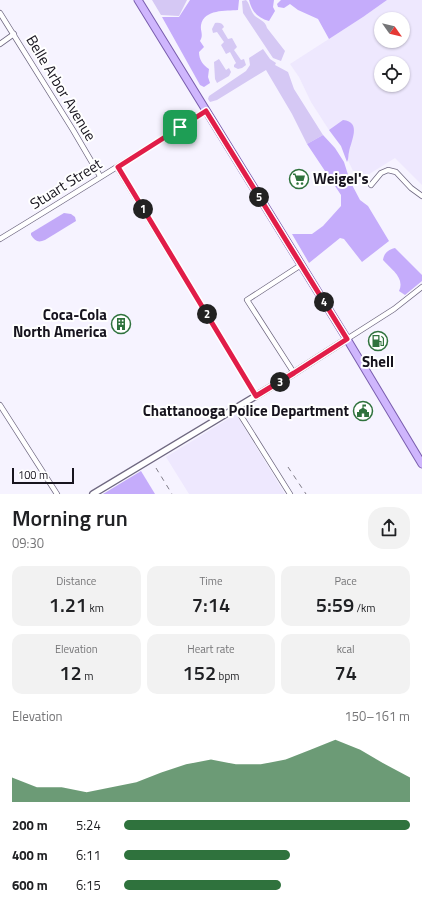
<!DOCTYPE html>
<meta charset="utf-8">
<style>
:root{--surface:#fff;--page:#f2f2f2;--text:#202124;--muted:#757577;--accent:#2f723d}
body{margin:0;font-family:"Titillium Web",sans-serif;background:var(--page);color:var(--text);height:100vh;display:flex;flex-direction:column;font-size:15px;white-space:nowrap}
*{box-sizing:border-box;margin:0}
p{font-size:13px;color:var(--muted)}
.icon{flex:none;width:22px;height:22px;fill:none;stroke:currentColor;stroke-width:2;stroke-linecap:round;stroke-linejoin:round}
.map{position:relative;height:494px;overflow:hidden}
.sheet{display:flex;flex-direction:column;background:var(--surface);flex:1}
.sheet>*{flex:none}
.needle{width:26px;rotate:124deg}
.controls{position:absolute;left:374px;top:12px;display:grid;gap:8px}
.controls a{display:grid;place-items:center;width:36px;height:36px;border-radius:50%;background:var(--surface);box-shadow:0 1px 3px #0004;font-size:20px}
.scale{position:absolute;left:12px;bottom:10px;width:62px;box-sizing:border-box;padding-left:4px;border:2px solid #17141e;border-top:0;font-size:11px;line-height:14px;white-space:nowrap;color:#17141e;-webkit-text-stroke:3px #fff;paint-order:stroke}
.pin{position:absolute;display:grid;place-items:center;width:34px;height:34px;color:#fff;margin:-17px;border-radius:8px;box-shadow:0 2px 6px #0006}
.km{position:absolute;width:20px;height:20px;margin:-10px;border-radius:50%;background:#222;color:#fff;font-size:11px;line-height:20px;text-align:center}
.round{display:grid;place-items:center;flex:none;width:42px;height:42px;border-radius:16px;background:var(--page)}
.summary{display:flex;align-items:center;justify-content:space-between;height:68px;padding:0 12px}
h1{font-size:22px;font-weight:600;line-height:30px}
.stats{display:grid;grid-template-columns:repeat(3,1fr);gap:6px;height:68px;padding:4px 12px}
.stats div{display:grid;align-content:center;border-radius:10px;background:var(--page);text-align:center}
.stats b{font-size:20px;font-weight:600}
.stats small{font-size:11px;font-weight:400}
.stats p{font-size:11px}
.chart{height:112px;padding:8px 12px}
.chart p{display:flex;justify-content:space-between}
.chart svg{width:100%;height:72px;margin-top:4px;fill:var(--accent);opacity:.7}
ul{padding:0 12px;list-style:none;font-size:13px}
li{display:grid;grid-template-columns:64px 48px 1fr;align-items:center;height:30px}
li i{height:10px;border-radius:5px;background:var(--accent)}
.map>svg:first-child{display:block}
</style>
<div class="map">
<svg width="422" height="494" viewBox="0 0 422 494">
<rect width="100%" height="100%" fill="#f6f3ff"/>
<g fill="#eee8fe" fill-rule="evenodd">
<path d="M387 0H422V185L395 158 358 181 341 146 329 130 311 102 299 77 290 64 363 17ZM381 19H403V41H381ZM381 63H403V85H381Z"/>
<path d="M236 414 285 494H189L166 457Z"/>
</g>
<g fill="#d5c8f4">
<path d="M152 0H187L179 16 161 15Z"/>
<path d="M246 0C250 4 250 10 254 15 259 20 265 20 267 28L285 51 281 61 273 58 243 13 242 1Z"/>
<path d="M215 23C219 22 223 23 224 27L222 29 228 39 232 38 237 47 234 50 241 60 244 59 246 65 242 68 238 69 234 67V65L236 63 230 52 226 54 221 45 224 42 217 32 213 33 212 29Z"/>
<path d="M263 49 270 59 276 63 275 65 288 72 294 89 323 135 307 144 292 114 266 70 217 100 210 102 208 99 209 96 246 71 250 65 249 58Z"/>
<path d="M219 59 226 70 229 68 231 72 229 76 217 83 215 79 214 62Z"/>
</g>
<g fill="#c5acfb">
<path d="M190 0H239L238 10C226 11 204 9 201 25 200 31 204 35 200 41L204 47 199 52C199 60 203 65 209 69L208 77 210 83 204 87 200 85 162 17H179Z"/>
<path d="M249 0H274L273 7 275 11 269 21C258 18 252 12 249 0Z"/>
<path d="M281 0H387L363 17 329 39 318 19 298 10 290 4 284 8 278 7 277 4Z"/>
<path d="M343 120C362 122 351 141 349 152 348 155 349 158 347 162L341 146 329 130Z"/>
<path d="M323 135 335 148 344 162 350 181 360 200 368 206 389 241 362 262 344 239 340 238 309 263 292 234H312L323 226 341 206V195L307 144Z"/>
<path d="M395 248 422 275V281L405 295 399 291C405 278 392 270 383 260 384 253 388 250 395 248Z"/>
<path d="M141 471 155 494H103Z"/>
</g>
<path fill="#c2a9f8" d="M64 213 71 214 75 217 76 221 45 240C38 243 35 241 31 235V233Z"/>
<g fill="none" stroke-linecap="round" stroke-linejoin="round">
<defs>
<g id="minor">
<path d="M0 13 73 130 100 176"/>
<path d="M0 44 14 34"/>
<path d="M117 167 256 396"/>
<path d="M371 185 381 173 388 170 396 172 411 188 422 196"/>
<path d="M0 239C69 197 138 154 206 111"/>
<path d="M347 339 394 309 422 287"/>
<path d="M294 373 247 300 301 265"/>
<path d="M0 405 57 494"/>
<path d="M236 408 290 494"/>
</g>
<path id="tertiary" d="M93 494 294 373 347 339"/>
<path id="primary" d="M138 0 347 339 422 464"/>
</defs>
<use href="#minor" stroke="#6f6881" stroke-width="6"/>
<use href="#tertiary" stroke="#6f6881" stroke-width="8"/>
<use href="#primary" stroke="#7a5eae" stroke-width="9"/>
<use href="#minor" stroke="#fff" stroke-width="4.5"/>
<use href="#tertiary" stroke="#fff" stroke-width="5.5"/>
<use href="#primary" stroke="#cfb6fd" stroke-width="7"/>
<g stroke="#807d88" stroke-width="1" stroke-dasharray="5 5" stroke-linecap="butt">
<path d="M288 467 306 494"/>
<path d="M156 468 172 494"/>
</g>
</g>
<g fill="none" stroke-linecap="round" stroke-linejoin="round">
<defs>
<path id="route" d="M206 111 347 339 294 373 256 396 118 167Z"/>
</defs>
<use href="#route" stroke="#fff" stroke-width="8"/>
<use href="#route" stroke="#e11d48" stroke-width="5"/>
</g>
<defs>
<symbol id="supermarket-ring" viewBox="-11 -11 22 22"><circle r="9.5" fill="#fff" stroke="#2f723d" stroke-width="1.5"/><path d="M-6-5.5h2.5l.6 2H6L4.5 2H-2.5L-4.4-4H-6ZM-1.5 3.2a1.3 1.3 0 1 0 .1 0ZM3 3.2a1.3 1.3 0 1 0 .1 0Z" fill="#2f723d"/></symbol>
<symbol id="building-ring" viewBox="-11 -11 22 22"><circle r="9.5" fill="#fff" stroke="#2f723d" stroke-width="1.5"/><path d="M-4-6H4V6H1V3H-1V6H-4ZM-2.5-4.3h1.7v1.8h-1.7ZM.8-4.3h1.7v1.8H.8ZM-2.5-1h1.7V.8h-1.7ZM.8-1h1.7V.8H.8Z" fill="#2f723d"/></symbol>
<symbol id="fuel-ring" viewBox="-11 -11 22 22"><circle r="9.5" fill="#fff" stroke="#2f723d" stroke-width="1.5"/><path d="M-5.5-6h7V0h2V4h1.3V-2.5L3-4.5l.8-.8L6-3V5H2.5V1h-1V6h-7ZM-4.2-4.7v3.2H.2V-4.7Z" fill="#2f723d"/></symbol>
<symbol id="civic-ring" viewBox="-11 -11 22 22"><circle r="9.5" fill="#fff" stroke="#2f723d" stroke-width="1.5"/><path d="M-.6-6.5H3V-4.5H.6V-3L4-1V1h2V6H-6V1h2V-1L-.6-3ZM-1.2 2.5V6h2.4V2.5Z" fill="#2f723d"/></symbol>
</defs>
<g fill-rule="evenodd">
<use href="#supermarket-ring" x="288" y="168" width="22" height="22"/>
<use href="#building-ring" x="110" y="313" width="22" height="22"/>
<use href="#fuel-ring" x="367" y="330" width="22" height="22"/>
<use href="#civic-ring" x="352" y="400" width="22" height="22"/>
</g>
<g text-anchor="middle" stroke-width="4" stroke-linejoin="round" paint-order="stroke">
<g font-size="15" fill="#17141e" stroke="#fff">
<text transform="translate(61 88) rotate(59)" y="5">Belle Arbor Avenue</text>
<text transform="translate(66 184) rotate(-32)" y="5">Stuart Street</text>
</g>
<g font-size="15" font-weight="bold" fill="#17141e" stroke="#fff" text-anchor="end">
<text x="313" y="184" text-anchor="start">Weigel's</text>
<text x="107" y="320">Coca-Cola<tspan x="107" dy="17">North America</tspan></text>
<text x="378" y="367" text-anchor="middle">Shell</text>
<text x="349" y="416">Chattanooga Police Department</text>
</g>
</g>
</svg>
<div class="controls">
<a><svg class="needle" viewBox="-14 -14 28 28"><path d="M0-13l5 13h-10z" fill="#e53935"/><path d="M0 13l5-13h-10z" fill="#757577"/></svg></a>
<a><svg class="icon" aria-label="locate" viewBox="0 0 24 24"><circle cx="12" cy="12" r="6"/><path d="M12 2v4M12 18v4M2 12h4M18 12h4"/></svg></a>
</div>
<div class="scale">100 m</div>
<div class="pin" style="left:180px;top:127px;background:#1e9e55"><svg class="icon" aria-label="arrive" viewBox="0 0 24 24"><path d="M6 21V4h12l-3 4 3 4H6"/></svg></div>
<b class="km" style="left:143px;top:209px">1</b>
<b class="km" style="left:207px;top:314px">2</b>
<b class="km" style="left:280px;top:382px">3</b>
<b class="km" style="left:324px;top:302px">4</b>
<b class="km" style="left:259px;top:197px">5</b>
</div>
<section class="sheet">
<div class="summary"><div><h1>Morning run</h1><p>09:30</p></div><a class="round"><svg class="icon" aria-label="share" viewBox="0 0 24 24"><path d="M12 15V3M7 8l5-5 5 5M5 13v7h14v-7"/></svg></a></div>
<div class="stats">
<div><p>Distance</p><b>1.21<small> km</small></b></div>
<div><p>Time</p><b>7:14</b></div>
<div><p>Pace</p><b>5:59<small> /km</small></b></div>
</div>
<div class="stats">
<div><p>Elevation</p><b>12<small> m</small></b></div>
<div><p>Heart rate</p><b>152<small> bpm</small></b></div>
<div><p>kcal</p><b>74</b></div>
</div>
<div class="chart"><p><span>Elevation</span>150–161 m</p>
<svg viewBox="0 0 160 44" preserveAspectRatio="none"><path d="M0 44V29L10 35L20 35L30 38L40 35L50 32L60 26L70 21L80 18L90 21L100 21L110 18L120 12L130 6L140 12L150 21L160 29V44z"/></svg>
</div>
<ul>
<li><b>200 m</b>5:24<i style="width:100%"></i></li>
<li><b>400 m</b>6:11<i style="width:58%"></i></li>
<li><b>600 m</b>6:15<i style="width:55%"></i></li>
</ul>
</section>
